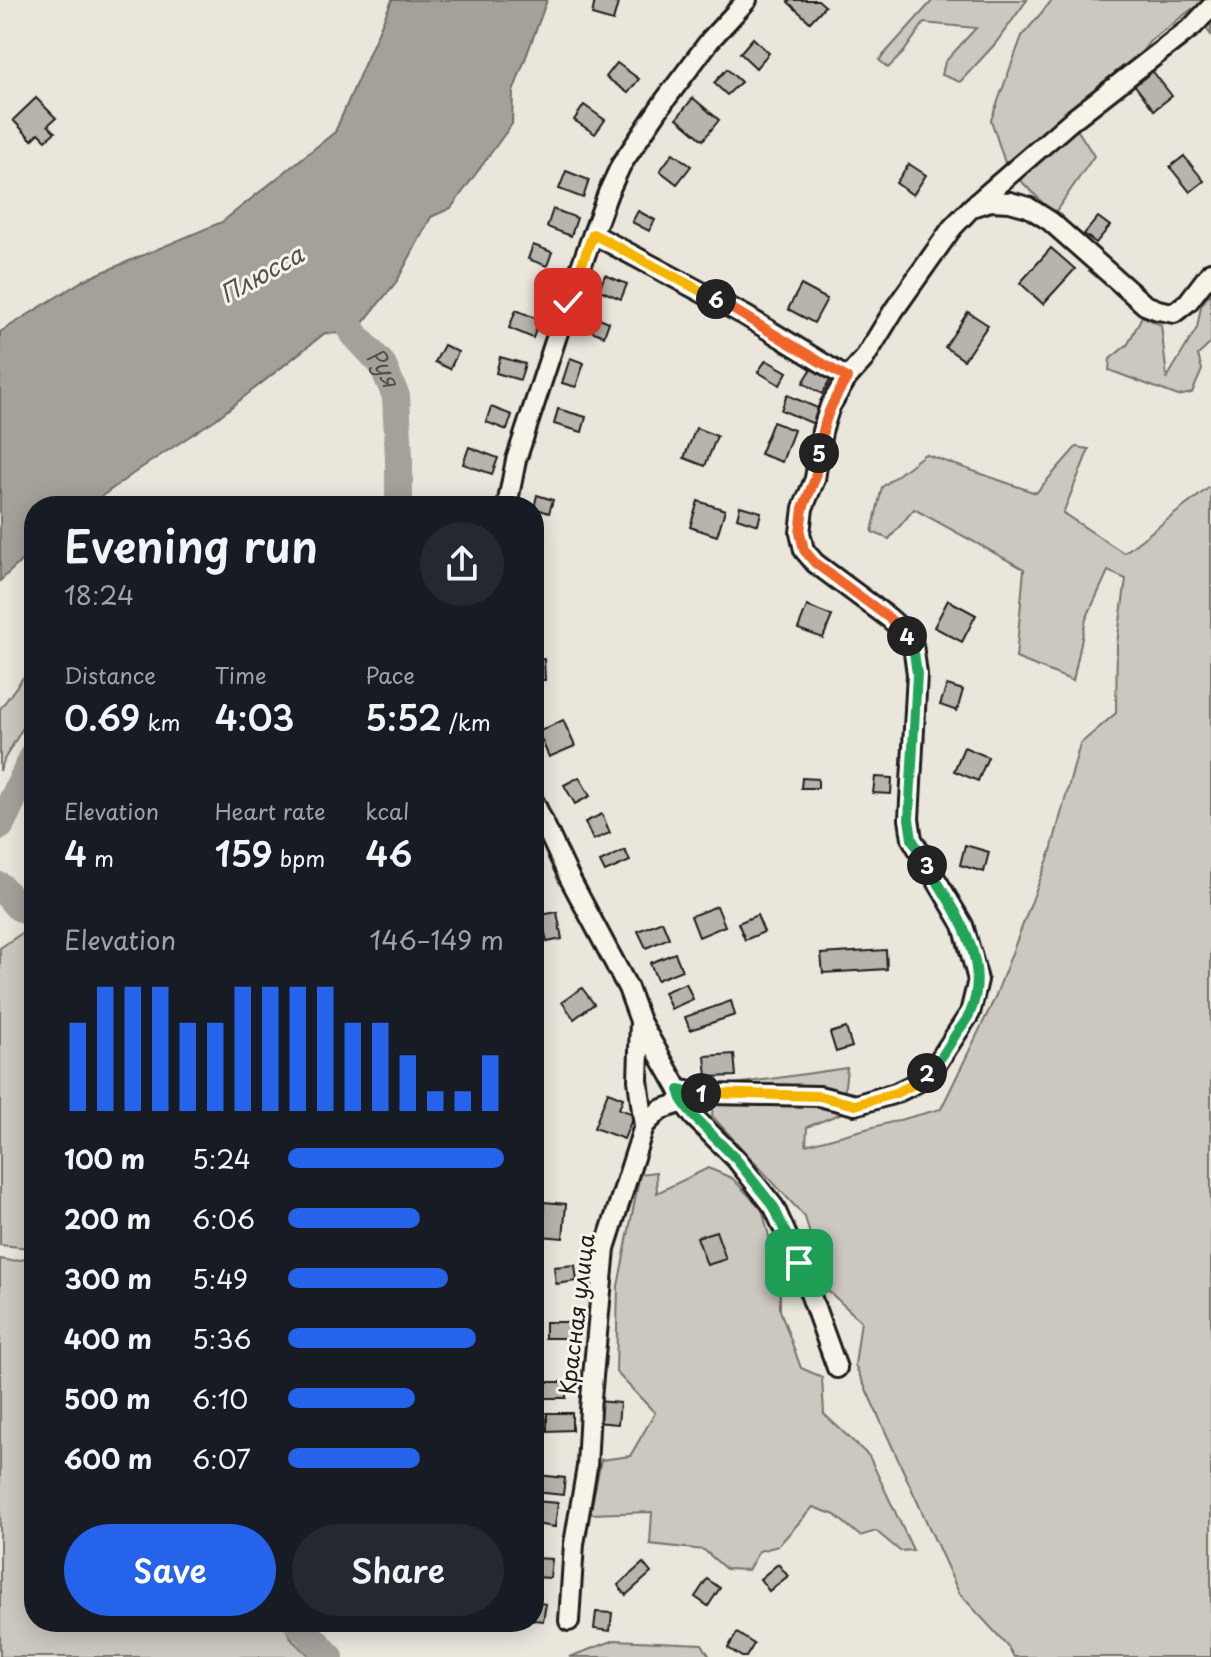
<!DOCTYPE html>
<meta charset="utf-8">
<style>
:root{--surface:#171b24;--page:#242831;--text:#f1f3f6;--muted:#9ea1a6;--accent:#2563eb}
body{margin:0;font-family:"Playpen Sans",sans-serif;background:var(--page);color:var(--text);height:100vh;display:flex;flex-direction:column;font-size:30px;white-space:nowrap}
*{box-sizing:border-box;margin:0}
p{font-size:26px;color:var(--muted)}
.icon{flex:none;width:44px;height:44px;fill:none;stroke:currentColor;stroke-width:2;stroke-linecap:round;stroke-linejoin:round}
.map{position:relative;flex:1;overflow:hidden}
.drawer{position:absolute;left:24px;top:496px;width:520px;height:1136px;display:flex;flex-direction:column;background:var(--surface);border-radius:32px;box-shadow:0 4px 20px #0003}
.drawer>*{flex:none}
.pin{position:absolute;display:grid;place-items:center;width:68px;height:68px;color:#fff;margin:-34px;border-radius:16px;box-shadow:0 4px 12px #0006}
.km{position:absolute;width:40px;height:40px;margin:-20px;border-radius:50%;background:#222;color:#fff;font-size:22px;line-height:40px;text-align:center}
.round{display:grid;place-items:center;flex:none;width:84px;height:84px;border-radius:42px;background:var(--page)}
.overview{display:flex;align-items:center;justify-content:space-between;height:136px;padding:0 40px}
h1{font-size:44px;font-weight:600;line-height:60px}
.metrics{display:grid;grid-template-columns:repeat(3,1fr);gap:12px;height:136px;padding:8px 40px}
.metrics div{display:grid;align-content:center}
.metrics b{font-size:34px;font-weight:600}
.metrics small{font-size:22px;font-weight:400}
.metrics p{font-size:22px}
.chart{height:224px;padding:16px 40px}
.chart p{display:flex;justify-content:space-between}
.chart svg{width:100%;height:144px;margin-top:8px;stroke:var(--accent);stroke-width:6}
.cta{display:flex;gap:16px;margin-top:auto;padding:16px 40px}
.cta a{flex:1;height:92px;border-radius:48px;background:var(--accent);color:#fff;font-size:32px;font-weight:600;line-height:92px;text-align:center}
.cta a+a{background:var(--page);color:var(--text)}
ul{padding:0 40px;list-style:none;font-size:26px}
li{display:grid;grid-template-columns:128px 96px 1fr;align-items:center;height:60px}
li i{height:20px;border-radius:10px;background:var(--accent)}
.map>svg:first-child{display:block}
</style>
<div class="map">
<svg width="1211" height="1657" viewBox="0 0 1211 1657">
<rect width="100%" height="100%" fill="#eae6dc"/>
<filter id="ink" filterUnits="userSpaceOnUse"><feTurbulence type="fractalNoise" baseFrequency=".0125" numOctaves="2"/><feDisplacementMap in="SourceGraphic" scale="16" xChannelSelector="R" yChannelSelector="G"/><feConvolveMatrix kernelMatrix="1 2 1 2 8 2 1 2 1" color-interpolation-filters="sRGB"/></filter>
<g filter="url(#ink)">
<g fill="#ccc8c0" stroke="#74726e" stroke-width="2">
<path d="M933 0H1027L995 44 960 82 942 75 945 62 976 28 924 23 903 53 888 68 879 60Z"/>
<path d="M1052 0H1211V35L1192 9 1150 41 1132 65 1068 115 1094 156 1054 214 1006 166 991 120 1022 36Z"/>
<path d="M1211 292V343L1198 355 1202 370 1192 393 1178 396 1109 370 1110 359 1128 344 1142 316 1161 325 1167 378 1197 328 1201 306Z"/>
<path d="M1076 447 1089 449 1063 513 1124 553 1211 486V1657H1014L1007 1645 959 1593 855 1365 861 1321 825 1288 805 1217 712 1116 713 1102 735 1084 847 1068 842 1113 807 1127 806 1145 941 1109 994 1000 1051 851 1080 744 1116 713 1117 643 1126 579 1108 571 1086 619 1073 681 1016 658 1024 569 914 509 889 539 872 532 882 487 925 454 1036 493Z"/>
<path d="M34 668V709L5 758 0 771V709L22 679Z"/>
<path d="M34 925V1247L31 1248 0 1245V948Z"/>
<path d="M708 1168 732 1178 762 1209 780 1280V1310L801 1368 822 1377 824 1414 869 1456 913 1550 900 1551 876 1531 860 1536 835 1515 813 1507 778 1546 759 1551 748 1570 726 1569 704 1550 650 1544 652 1512 590 1514 601 1460 630 1456 655 1413 616 1372 618 1286 640 1174 656 1172 657 1193Z"/>
<path d="M34 1258V1622H282L293 1641 311 1657H0V1259L12 1261Z"/>
<path d="M615 1640 702 1644 710 1657H569Z"/>
</g>
<path fill="#a3a19a" stroke="#6d6c68" stroke-width="2" d="M392 0H547L513 92 512 124 451 208 431 217 397 281 354 334 325 333 216 419 141 468 88 506H34V549L0 581V332L84 280 222 222 335 132Z"/>
<g fill="none" stroke-linecap="round" stroke-linejoin="round">
<g stroke="#a3a19a" stroke-width="28">
<path id="s1" d="M337 301 354 334 382 364 396 396 399 459V506"/>
<path d="M0 826 34 755"/>
<path d="M0 886 17 906 34 915"/>
<path d="M297 1622 330 1657"/>
</g>
</g>
<g fill="#b6b4ac" stroke="#1c1c1c" stroke-width="2">
<path d="M595 0 618 3 613 21 592 15Z"/>
<path d="M790 0H818L825 6 810 22 788 2Z"/>
<path d="M753 38 769 53 756 68 740 53Z"/>
<path d="M617 63 639 79 628 93 606 77Z"/>
<path d="M727 69 741 82 727 95 714 83Z"/>
<path d="M1151 69 1172 96 1154 110 1133 83Z"/>
<path d="M36 98 56 118 48 125 55 132 46 140 39 133 32 140 13 120Z"/>
<path d="M693 98 719 120 703 140 677 118Z"/>
<path d="M584 105 605 120 595 134 574 120Z"/>
<path d="M673 153 691 166 677 184 660 171Z"/>
<path d="M1184 156 1204 181 1190 192 1170 167Z"/>
<path d="M909 164 926 175 913 195 896 183Z"/>
<path d="M566 171 589 180 583 198 559 189Z"/>
<path d="M553 209 577 218 571 236 547 227Z"/>
<path d="M638 211 655 220 649 231 632 222Z"/>
<path d="M1098 217 1110 226 1096 243 1084 234Z"/>
<path d="M533 245 552 252 547 266 528 259Z"/>
<path d="M1051 248 1075 269 1043 304 1020 283Z"/>
<path d="M605 275 627 284 621 299 599 290Z"/>
<path d="M801 285 827 299 814 323 788 309Z"/>
<path d="M516 310 540 320 533 338 509 328Z"/>
<path d="M968 312 988 325 964 360 945 347Z"/>
<path d="M590 314 609 322 604 336 584 328Z"/>
<path d="M444 345 458 352 450 369 435 362Z"/>
<path d="M500 357 525 364 520 380 496 373Z"/>
<path d="M570 358 584 363 576 387 562 383Z"/>
<path d="M766 360 787 372 780 385 758 372Z"/>
<path d="M812 368 831 379 822 394 803 383Z"/>
<path d="M787 395 820 409 814 424 781 410Z"/>
<path d="M491 407 512 415 507 430 486 422Z"/>
<path d="M558 409 586 417 582 432 554 424Z"/>
<path d="M773 422 794 430 782 462 760 454Z"/>
<path d="M696 428 717 436 705 466 684 458Z"/>
<path d="M469 447 498 458 492 474 463 464Z"/>
<path d="M537 495 553 500 549 513 534 508Z"/>
<path d="M698 501 725 510 717 536 690 527Z"/>
<path d="M740 506 761 512 758 525 737 518Z"/>
<path d="M948 600 976 615 962 642 934 627Z"/>
<path d="M807 606 832 616 823 638 798 629Z"/>
<path d="M544 659 545 680H534V660Z"/>
<path d="M947 685 963 690 957 711 940 705Z"/>
<path d="M563 720 575 746 549 757 538 732Z"/>
<path d="M964 747 988 757 978 781 954 771Z"/>
<path d="M579 777 590 796 575 804 564 785Z"/>
<path d="M875 777 892 778 891 794 873 793Z"/>
<path d="M802 778 818 779V788H801Z"/>
<path d="M602 814 610 833 593 840 585 822Z"/>
<path d="M965 845 989 852 984 872 960 865Z"/>
<path d="M625 850 630 861 605 872 600 862Z"/>
<path d="M717 906 725 926 699 937 691 916Z"/>
<path d="M557 912 562 939 547 942 541 915Z"/>
<path d="M757 915 764 932 745 940 738 923Z"/>
<path d="M662 921 669 938 646 948 638 931Z"/>
<path d="M886 950 887 969 823 973 821 954Z"/>
<path d="M675 953 682 970 657 980 650 963Z"/>
<path d="M686 983 693 999 671 1009 664 992Z"/>
<path d="M582 988 594 1004 574 1019 562 1002Z"/>
<path d="M731 1001 735 1015 690 1030 685 1017Z"/>
<path d="M846 1028 852 1047 836 1052 830 1033Z"/>
<path d="M734 1054 736 1076 707 1077 705 1056Z"/>
<path d="M608 1092 623 1098 619 1109 634 1114 624 1139 594 1128Z"/>
<path d="M544 1202 566 1204 563 1238 541 1236Z"/>
<path d="M716 1231 726 1259 707 1265 697 1237Z"/>
<path d="M575 1265 577 1281 556 1284 554 1267Z"/>
<rect x="545" y="1322" width="24" height="16"/>
<rect x="537" y="1382" width="29" height="16"/>
<path d="M596 1401 620 1403 618 1424 595 1422Z"/>
<path d="M547 1413H572V1430L547 1431Z"/>
<path d="M538 1475 565 1478 563 1495 536 1492Z"/>
<path d="M534 1501 558 1503 555 1527 534 1524Z"/>
<path d="M534 1558 552 1559 550 1578 534 1577Z"/>
<path d="M643 1563 651 1573 626 1595 618 1585Z"/>
<path d="M778 1564 788 1576 769 1591 760 1579Z"/>
<path d="M707 1579 720 1588 708 1606 695 1597Z"/>
<path d="M534 1602 546 1604 543 1621 534 1620Z"/>
<path d="M596 1612 612 1613 610 1631 594 1629Z"/>
<path d="M737 1633 754 1644 746 1657H742L728 1648Z"/>
</g>
<g fill="none" stroke-linecap="round" stroke-linejoin="round">
<defs>
<g id="street">
<path d="M975 206 991 201 1010 202 1028 207 1050 221 1145 305 1158 310 1174 313 1188 302 1211 272"/>
<path d="M593 234 746 316 847 378"/>
<path d="M507 506 516 460 568 302 608 193 621 165 665 100 711 39 747 0"/>
<path d="M534 802 569 877 628 988 640 1021 638 1080 644 1126 605 1248 590 1409 587 1467 574 1544 569 1621"/>
<path d="M641 1023 679 1090 683 1102 694 1117 736 1159 774 1207 799 1263 837 1368"/>
<path d="M679 1090 711 1094 819 1096 855 1105 896 1093 918 1082 936 1065 970 1013 978 980 963 925 912 839 909 819 917 674 913 645 905 632 889 618 815 563 804 550 800 533 803 508 815 479 822 431 830 406 847 378 864 359 894 310 952 228 972 207 1071 121 1193 26 1211 7"/>
<path d="M644 1126 660 1110 683 1102"/>
</g>
</defs>
<use href="#street" stroke="#1c1c1c" stroke-width="24"/>
<use href="#street" stroke="#f7f3e8" stroke-width="18"/>
</g>
</g>
<g fill="none" stroke-linecap="round" stroke-linejoin="round" filter="url(#ink)">
<defs>
<path id="split-1" d="M701 1093 679 1090 683 1102 694 1117 736 1159 774 1207 799 1263"/>
<path id="split-2" d="M701 1093 819 1096 855 1105 896 1093 918 1082 927 1073"/>
<path id="split-3" d="M927 865C953 908 993 960 970 1013 967 1020 961 1027 956 1034 947 1048 940 1062 927 1073"/>
<path id="split-4" d="M907 636 913 645 917 674 909 819 912 839 927 865"/>
<path id="split-5" d="M819 453 815 479 803 508 800 533 804 550 815 563 889 618 907 636"/>
<path id="split-6" d="M716 299 847 378C829 407 824 419 819 453"/>
<path id="split-7" d="M568 302 593 234 716 299"/>
</defs>
<use href="#split-1" stroke="#fff" stroke-width="16"/>
<use href="#split-2" stroke="#fff" stroke-width="16"/>
<use href="#split-3" stroke="#fff" stroke-width="16"/>
<use href="#split-4" stroke="#fff" stroke-width="16"/>
<use href="#split-5" stroke="#fff" stroke-width="16"/>
<use href="#split-6" stroke="#fff" stroke-width="16"/>
<use href="#split-7" stroke="#fff" stroke-width="16"/>
<use href="#split-1" stroke="#22a559" stroke-width="10"/>
<use href="#split-2" stroke="#f5b400" stroke-width="10"/>
<use href="#split-3" stroke="#22a559" stroke-width="10"/>
<use href="#split-4" stroke="#22a559" stroke-width="10"/>
<use href="#split-5" stroke="#f0652b" stroke-width="10"/>
<use href="#split-6" stroke="#f0652b" stroke-width="10"/>
<use href="#split-7" stroke="#f5b400" stroke-width="10"/>
</g>
<g text-anchor="middle" stroke-width="6" stroke-linejoin="round" paint-order="stroke">
<g font-size="22" fill="#1c1c1c" stroke="#f7f3e8">
<text transform="translate(577 1314) rotate(-83)" y="8">Красная улица</text>
</g>
<g font-size="24" font-style="italic" fill="#52514e" stroke="#f7f3e8">
<text transform="translate(262 275) rotate(-29)" y="8">Плюсса</text>
<text dy="8" stroke="none"><textPath href="#s1" startOffset="82">Руя</textPath></text>
</g>
</g>
</svg>
<div class="pin" style="left:799px;top:1263px;background:#1e9e55"><svg class="icon" aria-label="arrive" viewBox="0 0 24 24"><path d="M6 21V4h12l-3 4 3 4H6"/></svg></div>
<div class="pin" style="left:568px;top:302px;background:#d93025"><svg class="icon" aria-label="check" viewBox="0 0 24 24"><path d="M5 12l5 5 9-10"/></svg></div>
<b class="km" style="left:701px;top:1093px">1</b>
<b class="km" style="left:927px;top:1073px">2</b>
<b class="km" style="left:927px;top:865px">3</b>
<b class="km" style="left:907px;top:636px">4</b>
<b class="km" style="left:819px;top:453px">5</b>
<b class="km" style="left:716px;top:299px">6</b>
<section class="drawer">
<div class="overview"><div><h1>Evening run</h1><p>18:24</p></div><a class="round"><svg class="icon" aria-label="share" viewBox="0 0 24 24"><path d="M12 15V3M7 8l5-5 5 5M5 13v7h14v-7"/></svg></a></div>
<div class="metrics">
<div><p>Distance</p><b>0.69<small> km</small></b></div>
<div><p>Time</p><b>4:03</b></div>
<div><p>Pace</p><b>5:52<small> /km</small></b></div>
</div>
<div class="metrics">
<div><p>Elevation</p><b>4<small> m</small></b></div>
<div><p>Heart rate</p><b>159<small> bpm</small></b></div>
<div><p>kcal</p><b>46</b></div>
</div>
<div class="chart"><p><span>Elevation</span>146–149 m</p>
<svg viewBox="0 0 160 44" preserveAspectRatio="none"><path d="M5 44V17M15 44V6M25 44V6M35 44V6M45 44V17M55 44V17M65 44V6M75 44V6M85 44V6M95 44V6M105 44V17M115 44V17M125 44V27M135 44V38M145 44V38M155 44V27"/></svg>
</div>
<ul>
<li><b>100 m</b>5:24<i style="width:100%"></i></li>
<li><b>200 m</b>6:06<i style="width:61%"></i></li>
<li><b>300 m</b>5:49<i style="width:74%"></i></li>
<li><b>400 m</b>5:36<i style="width:87%"></i></li>
<li><b>500 m</b>6:10<i style="width:59%"></i></li>
<li><b>600 m</b>6:07<i style="width:61%"></i></li>
</ul>
<div class="cta"><a>Save</a><a>Share</a></div>
</section>
</div>
